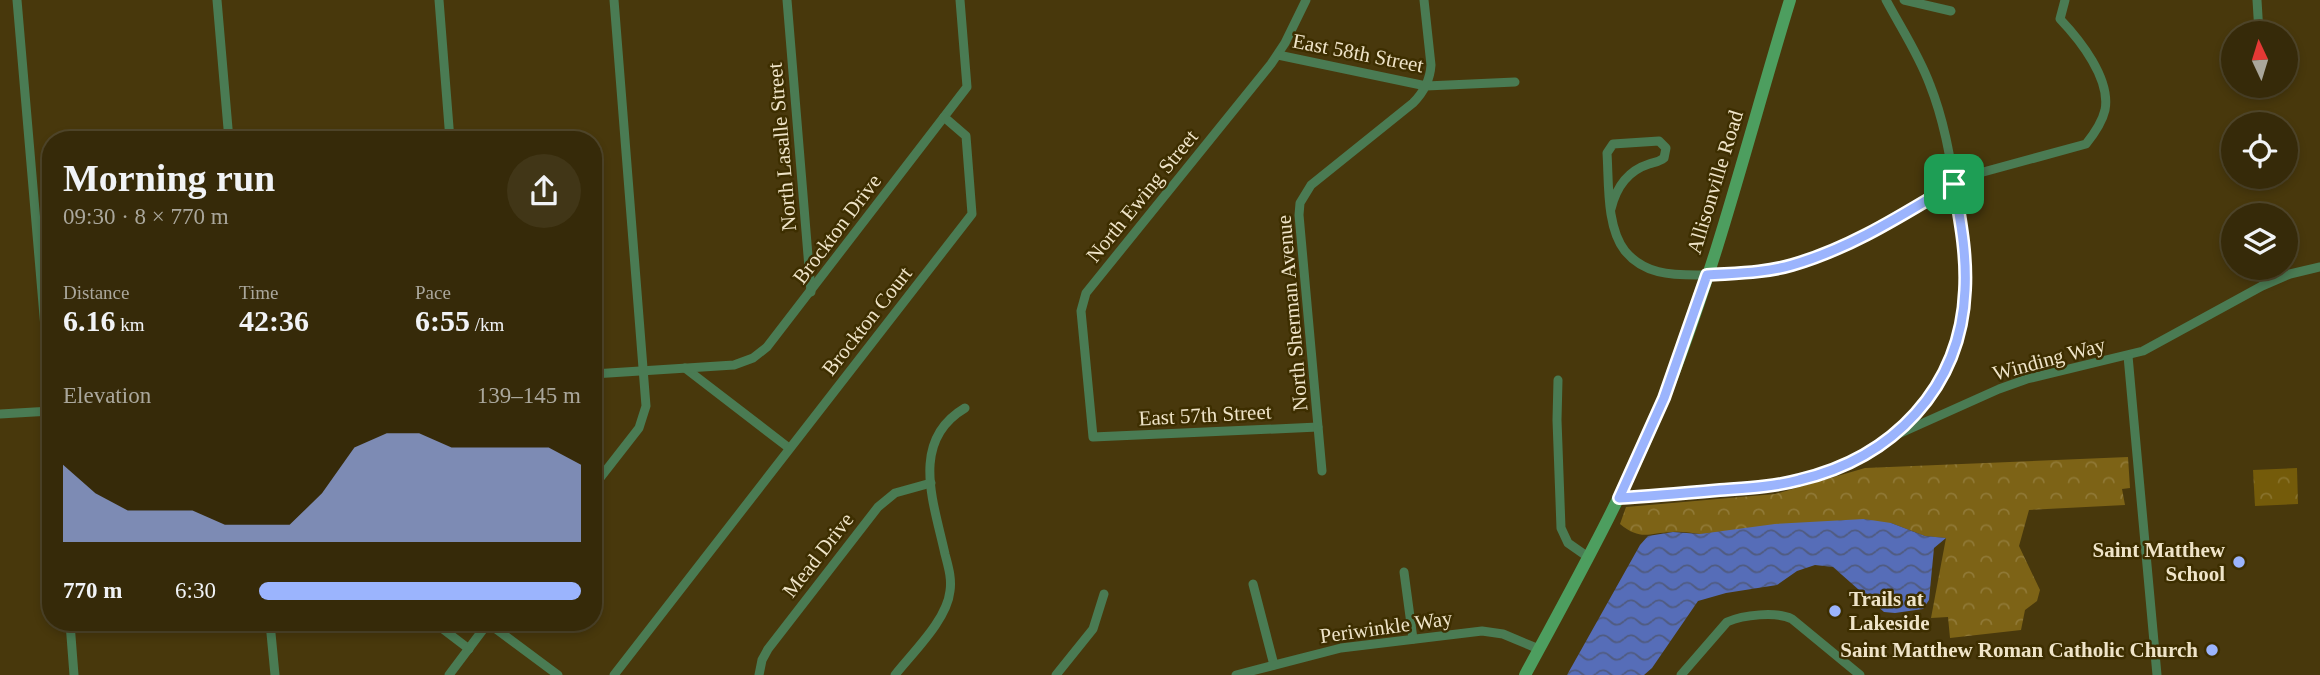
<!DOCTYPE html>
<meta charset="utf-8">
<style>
:root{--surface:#362a09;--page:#413617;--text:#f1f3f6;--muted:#aaa79c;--line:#50462a;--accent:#9bb4fd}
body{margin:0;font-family:"Times New Roman",serif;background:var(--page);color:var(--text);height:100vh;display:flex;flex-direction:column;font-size:26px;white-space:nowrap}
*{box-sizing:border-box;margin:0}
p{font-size:23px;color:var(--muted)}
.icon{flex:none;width:38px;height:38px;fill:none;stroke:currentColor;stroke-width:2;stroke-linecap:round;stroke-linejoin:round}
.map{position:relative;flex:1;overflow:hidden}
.sheet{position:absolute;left:42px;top:131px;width:560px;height:500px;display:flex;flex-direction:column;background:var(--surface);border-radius:28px;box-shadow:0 4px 10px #0003,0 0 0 2px var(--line)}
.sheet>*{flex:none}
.needle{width:46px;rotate:356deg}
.controls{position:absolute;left:2221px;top:21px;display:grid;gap:14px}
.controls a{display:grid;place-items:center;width:77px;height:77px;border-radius:50%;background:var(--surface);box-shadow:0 4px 10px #0003,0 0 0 2px var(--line);font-size:35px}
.pin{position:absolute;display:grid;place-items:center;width:60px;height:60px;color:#fff;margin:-30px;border-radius:14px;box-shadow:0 4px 10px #0006}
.round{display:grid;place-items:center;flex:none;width:74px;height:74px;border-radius:37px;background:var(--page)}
.summary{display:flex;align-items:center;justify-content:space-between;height:119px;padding:0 21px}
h1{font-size:38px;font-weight:800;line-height:52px}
.metrics{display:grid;grid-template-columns:repeat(3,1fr);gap:10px;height:119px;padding:7px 21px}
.metrics div{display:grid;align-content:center}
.metrics b{font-size:30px;font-weight:800}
.metrics small{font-size:19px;font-weight:400}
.metrics p{font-size:19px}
.chart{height:196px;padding:14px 21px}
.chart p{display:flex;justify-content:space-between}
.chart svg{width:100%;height:126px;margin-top:7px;fill:var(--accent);opacity:.7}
ul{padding:0 21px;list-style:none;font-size:23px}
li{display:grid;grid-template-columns:112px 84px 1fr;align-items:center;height:52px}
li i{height:18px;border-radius:9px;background:var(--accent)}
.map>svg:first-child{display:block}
</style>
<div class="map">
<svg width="2320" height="675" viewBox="0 0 2320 675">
<defs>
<pattern id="forest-crowns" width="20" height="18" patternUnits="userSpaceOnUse" patternTransform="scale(1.75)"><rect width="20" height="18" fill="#7d6316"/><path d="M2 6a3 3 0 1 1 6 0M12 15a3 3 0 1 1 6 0" fill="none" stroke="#907936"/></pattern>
<pattern id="park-crowns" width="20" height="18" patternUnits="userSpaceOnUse" patternTransform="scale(1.75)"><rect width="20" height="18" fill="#745b0a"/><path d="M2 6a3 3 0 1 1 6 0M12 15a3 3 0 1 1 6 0" fill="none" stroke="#88722c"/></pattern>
<pattern id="water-waves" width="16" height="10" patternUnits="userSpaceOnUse" patternTransform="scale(1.75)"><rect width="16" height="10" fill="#566db8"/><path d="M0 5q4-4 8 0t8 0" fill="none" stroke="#505b80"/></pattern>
</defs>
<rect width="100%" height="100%" fill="#48380c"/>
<path fill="url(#forest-crowns)" d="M2128 457 2130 488 2122 489 2125 505 2029 510 2019 546 2040 590 2037 601 2025 610 2021 630 1950 638 1948 617 1931 618 1946 538 1925 536 1891 523 1700 534C1691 533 1681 531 1672 532 1648 533 1641 541 1620 524L1626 507 1775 494 1865 468Z"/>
<path fill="url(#park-crowns)" d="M2297 468 2298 504 2255 506 2253 470Z"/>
<path fill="url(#water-waves)" d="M1864 519 1891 523 1925 536 1946 538 1934 548 1929 600 1923 609 1895 613 1884 612 1833 567 1815 565 1797 571 1777 585 1726 593 1698 601 1652 668 1644 675H1567L1640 545 1648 536 1673 532 1700 534 1775 524Z"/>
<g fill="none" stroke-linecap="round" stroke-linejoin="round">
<g stroke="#4a7b53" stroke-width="9">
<path d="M17 0 51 398"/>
<path d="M217 0 229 140"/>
<path d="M439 0 450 140"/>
<path d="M787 0 811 292"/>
<path d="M1306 0 1285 43 1271 64 1086 293 1081 311 1093 437 1318 427"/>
<path d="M1886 0C1901 28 1919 55 1930 85 1944 120 1950 157 1956 193 1971 287 1973 359 1900 430"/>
<path d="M1904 0 1951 11"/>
<path d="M2257 0 2259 33"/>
<path d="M1278 55 1426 86 1515 82"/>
<path d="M1954 180 2086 144C2094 134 2102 123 2105 110 2111 79 2080 40 2060 19L2065 0"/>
<path d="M1611 209C1616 188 1627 171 1649 164 1655 162 1659 162 1664 158L1666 148 1659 141 1613 144 1607 153C1609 182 1606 227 1625 251 1644 274 1670 275 1698 275 1751 275 1805 266 1853 243 1888 226 1921 204 1954 184"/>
<path d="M2128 356 2157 675"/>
<path d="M685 368 789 448"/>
<path d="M593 374 734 365 753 358 767 347 967 87 960 0"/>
<path d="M1558 380 1557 420 1561 528 1568 543 1588 557"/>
<path d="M0 414 51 411"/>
<path d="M1322 471 1299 215 1300 203 1311 185 1413 103C1424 92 1430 81 1431 65L1424 0"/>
<path d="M593 487 639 428 646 406 614 0"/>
<path d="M1619 498 1759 487 1803 480 1829 471 1863 456 1894 436 1999 389 2027 379 2143 351 2262 286 2290 274 2320 267"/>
<path d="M1404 572 1413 639"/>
<path d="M1253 584 1274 665"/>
<path d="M70 623 74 675"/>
<path d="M270 623 275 675"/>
<path d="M435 623 469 649"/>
<path d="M488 623 558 675"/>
<path d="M449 675 488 623"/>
<path d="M614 675 972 214 966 136 944 117"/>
<path d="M759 675 762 660 768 649 878 507 895 493 931 483"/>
<path d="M895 675C913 652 947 620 950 591 952 578 948 566 945 554 934 503 909 441 965 408"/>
<path d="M1056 675 1093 629 1104 594"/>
<path d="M1236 675 1341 648 1482 631 1503 634 1539 649"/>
<path d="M1681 675 1727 622C1743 615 1776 611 1792 619L1860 675"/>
</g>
<path stroke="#4d9e5f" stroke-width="12" d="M1525 675C1577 579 1631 482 1671 380 1719 257 1751 127 1790 0"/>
</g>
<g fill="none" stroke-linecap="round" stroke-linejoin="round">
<defs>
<path id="route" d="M1954 184C1960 219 1967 254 1965 290 1961 388 1893 458 1799 480 1773 487 1747 488 1720 490 1686 493 1652 496 1619 498L1664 398 1707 275C1735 273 1765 273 1792 265 1851 248 1902 215 1954 184Z"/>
</defs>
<use href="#route" stroke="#fff" stroke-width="14"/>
<use href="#route" stroke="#9bb4fd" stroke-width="9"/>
</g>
<g fill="#9bb4fd" stroke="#3d2e00" stroke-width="2.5">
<circle cx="2239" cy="562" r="7"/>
<circle cx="1835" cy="611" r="7"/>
<circle cx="2212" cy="650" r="7"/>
</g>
<g text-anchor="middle" stroke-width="5" stroke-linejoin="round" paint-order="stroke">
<g font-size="21" fill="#efe4c8" stroke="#3d2e00">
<text transform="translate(1358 53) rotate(11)" y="7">East 58th Street</text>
<text transform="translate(782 147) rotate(-95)" y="7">North Lasalle Street</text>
<text transform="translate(1715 182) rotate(-73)" y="7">Allisonville Road</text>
<text transform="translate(1142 196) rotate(-51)" y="7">North Ewing Street</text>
<text transform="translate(837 229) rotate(-53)" y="7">Brockton Drive</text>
<text transform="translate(1292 313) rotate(-95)" y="7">North Sherman Avenue</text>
<text transform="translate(867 321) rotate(-52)" y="7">Brockton Court</text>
<text transform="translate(2049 359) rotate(-15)" y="7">Winding Way</text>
<text transform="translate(1205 415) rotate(-3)" y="7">East 57th Street</text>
<text transform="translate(818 555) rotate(-52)" y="7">Mead Drive</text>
<text transform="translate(1386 627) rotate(-8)" y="7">Periwinkle Way</text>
</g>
<g font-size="21" font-weight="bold" fill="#efe4c8" stroke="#3d2e00" text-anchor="end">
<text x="2225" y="557">Saint Matthew<tspan x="2225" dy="24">School</tspan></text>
<text x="1849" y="606" text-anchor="start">Trails at<tspan x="1849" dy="24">Lakeside</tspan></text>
<text x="2198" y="657">Saint Matthew Roman Catholic Church</text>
</g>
</g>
</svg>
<div class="controls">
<a><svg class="needle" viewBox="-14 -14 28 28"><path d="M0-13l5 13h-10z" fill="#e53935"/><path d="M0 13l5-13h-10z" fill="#aaa79c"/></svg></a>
<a><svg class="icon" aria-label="locate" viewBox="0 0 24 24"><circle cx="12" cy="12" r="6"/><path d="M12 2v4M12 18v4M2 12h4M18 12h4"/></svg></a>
<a><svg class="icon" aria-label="layers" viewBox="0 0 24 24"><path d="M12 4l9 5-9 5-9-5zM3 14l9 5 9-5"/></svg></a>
</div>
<div class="pin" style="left:1954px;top:184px;background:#1e9e55"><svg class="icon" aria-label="arrive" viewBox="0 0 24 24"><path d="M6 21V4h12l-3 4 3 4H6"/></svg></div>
<section class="sheet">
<div class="summary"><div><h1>Morning run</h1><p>09:30 · 8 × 770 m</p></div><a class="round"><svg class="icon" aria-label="share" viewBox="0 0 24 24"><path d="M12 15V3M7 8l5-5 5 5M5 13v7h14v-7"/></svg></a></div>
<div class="metrics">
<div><p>Distance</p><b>6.16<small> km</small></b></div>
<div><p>Time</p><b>42:36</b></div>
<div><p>Pace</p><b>6:55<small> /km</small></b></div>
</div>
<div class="chart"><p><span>Elevation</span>139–145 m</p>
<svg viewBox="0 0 160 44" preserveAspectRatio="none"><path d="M0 44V17L10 27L20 33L30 33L40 33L50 38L60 38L70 38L80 27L90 11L100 6L110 6L120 11L130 11L140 11L150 11L160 17V44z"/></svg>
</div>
<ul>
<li><b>770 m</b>6:30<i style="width:100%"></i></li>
</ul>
</section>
</div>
